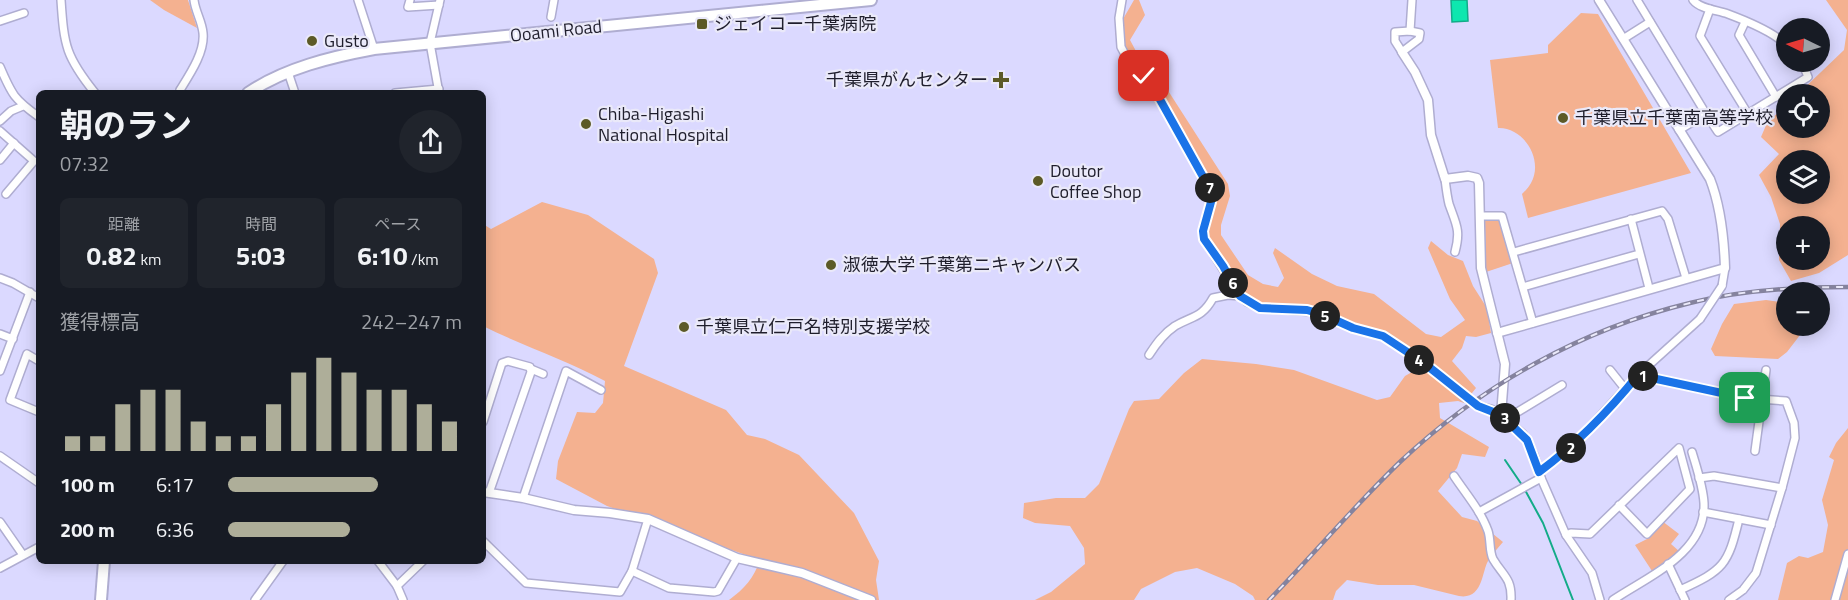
<!DOCTYPE html>
<html lang="ja">
<meta charset="utf-8">
<style>
:root{--surface:#171b24;--page:#20242c;--text:#f1f3f6;--muted:#9ea1a6;--accent:#aeae99}
body{margin:0;font-family:"Titillium Web","Noto Sans JP",sans-serif;background:var(--page);color:var(--text);height:100vh;display:flex;flex-direction:column;font-size:22px;white-space:nowrap}
*{box-sizing:border-box;margin:0}
p{font-size:20px;color:var(--muted)}
.icon{flex:none;width:33px;height:33px;fill:none;stroke:currentColor;stroke-width:2;stroke-linecap:round;stroke-linejoin:round}
.map{position:relative;flex:1;overflow:hidden}
.details{position:absolute;left:36px;top:90px;width:450px;height:474px;display:flex;flex-direction:column;background:var(--surface);border-radius:9px;box-shadow:0 3px 15px #0003}
.details>*{flex:none}
.needle{width:39px;rotate:275deg}
.tools{position:absolute;left:1776px;top:18px;display:grid;gap:12px}
.tools a{display:grid;place-items:center;width:54px;height:54px;border-radius:50%;background:var(--surface);box-shadow:0 3px 15px #0003;font-size:30px}
.pin{position:absolute;display:grid;place-items:center;width:51px;height:51px;color:#fff;margin:-26px;border-radius:12px;box-shadow:0 3px 9px #0006}
.km{position:absolute;width:30px;height:30px;margin:-15px;border-radius:50%;background:#222;color:#fff;font-size:16px;line-height:30px;text-align:center}
.round{display:grid;place-items:center;flex:none;width:63px;height:63px;border-radius:32px;background:var(--page)}
.headline{display:flex;align-items:center;justify-content:space-between;height:102px;padding:0 24px}
h1{font-size:33px;font-weight:700;line-height:45px}
.stats{display:grid;grid-template-columns:repeat(3,1fr);gap:9px;height:102px;padding:6px 24px}
.stats div{display:grid;align-content:center;border-radius:9px;background:var(--page);text-align:center}
.stats b{font-size:26px;font-weight:700}
.stats small{font-size:16px;font-weight:400}
.stats p{font-size:16px}
.chart{height:168px;padding:12px 24px}
.chart p{display:flex;justify-content:space-between}
.chart svg{width:100%;height:108px;margin-top:6px;stroke:var(--accent);stroke-width:6}
ul{padding:0 24px;list-style:none;font-size:20px}
li{display:grid;grid-template-columns:96px 72px 1fr;align-items:center;height:45px}
li i{height:15px;border-radius:8px;background:var(--accent)}
.map>svg:first-child{display:block}
</style>
<div class="map">
<svg width="1848" height="600" viewBox="0 0 1848 600">
<rect width="100%" height="100%" fill="#dbd9ff"/>
<g fill="#f4b190" fill-rule="evenodd">
<path d="M150 0H188L197 28 164 10Z"/>
<path d="M1134 0H1139L1145 15 1130 40 1137 53 1158 75 1228 184 1230 196 1221 225V235L1248 275 1263 284 1278 287 1284 278 1273 253 1275 248 1312 274 1337 286 1374 294 1426 334 1441 337 1465 320 1450 299 1428 248 1431 241 1448 255 1463 261 1473 286 1487 308 1491 333 1476 337 1466 336 1462 348 1452 361 1476 388 1464 403 1458 401 1439 403 1440 418 1489 447 1485 457 1462 454 1457 468 1438 491 1462 517 1477 521 1503 542C1498 548 1492 554 1488 561 1482 571 1483 600 1459 596L1414 585H1378L1347 580 1336 591 1333 600H1255L1253 596 1235 584 1197 568 1175 572 1141 589 1134 600H1035L1051 592 1085 564 1084 548 1070 526 1035 523 1023 518 1024 503 1056 498H1085L1099 484 1129 409 1134 401 1159 399 1184 373 1202 359 1256 364 1294 370 1377 400 1390 397 1405 376 1419 368 1411 351 1380 330 1356 325 1308 306 1250 303 1207 234 1212 215 1211 184 1122 55 1115 33Z"/>
<path d="M1826 0H1848V255L1819 273 1791 281 1779 260 1780 224 1771 197 1759 175 1779 154 1761 137 1767 123 1786 105V128H1820V94H1798L1844 50 1847 30ZM1820 160V194H1786V160ZM1820 226V260H1786V226Z"/>
<path d="M1581 13 1598 14 1691 173 1528 218 1522 194C1525 191 1529 187 1531 183 1544 160 1524 127 1498 128L1490 60 1548 53V45Z"/>
<path d="M542 202 588 215 654 259 658 273 624 366 726 410 747 435 765 439 799 455 854 513 879 561 876 580 879 600H729C744 589 754 578 760 560L607 506 556 479 558 461 577 412 595 413 603 403 605 381C566 360 523 346 483 326V224L491 229Z"/>
<path d="M1498 218 1503 221 1513 263 1486 272 1485 219Z"/>
<path d="M1766 300 1786 303V326H1807L1787 352 1778 359 1715 356 1711 349 1722 324 1734 304Z"/>
<path d="M1848 428V600H1778L1787 563 1799 556 1808 558 1823 552 1828 525 1822 500 1834 460 1829 457 1836 443Z"/>
<path d="M1662 521 1679 534 1671 544 1680 552 1652 571 1635 545 1649 538Z"/>
</g>
<path fill="#0ee7af" stroke="#13ab88" stroke-width="1.5" d="M1451 0H1467L1468 21 1452 22Z"/>
<g fill="none" stroke-linecap="round" stroke-linejoin="round">
<g stroke="#13ab88" stroke-width="2">
<path d="M1505 460 1522 485"/>
<path d="M1525 490 1543 523 1573 600"/>
</g>
<defs>
<g id="minor">
<path d="M61 0C64 46 66 57 95 93"/>
<path d="M358 0 374 49"/>
<path d="M410 0 408 7 439 5"/>
<path d="M1122 0 1119 18 1121 47 1128 60 1153 87 1211 191C1214 207 1202 222 1204 239L1240 296 1247 302 1260 308 1316 312 1353 328 1384 336 1424 363 1449 382 1463 396 1478 406 1491 409 1501 415 1523 434 1534 455 1541 478 1566 535 1592 573 1600 600"/>
<path d="M1637 0 1706 114"/>
<path d="M1693 0C1700 9 1717 10 1728 14 1744 20 1775 33 1786 45"/>
<path d="M1710 9 1700 36 1748 114"/>
<path d="M551 17 554 0"/>
<path d="M0 21 24 13"/>
<path d="M1745 22 1739 35 1776 97"/>
<path d="M1410 31 1420 33 1419 39 1402 52 1395 41V32Z"/>
<path d="M1410 31 1412 0"/>
<path d="M1623 39 1650 22"/>
<path d="M0 67C12 95 14 99 39 117"/>
<path d="M288 72 295 93"/>
<path d="M180 90C190 74 205 52 203 33 202 21 195 11 194 0"/>
<path d="M395 93 439 89"/>
<path d="M439 93 430 43 440 0"/>
<path d="M0 121 11 111 23 106"/>
<path d="M1679 130 1706 114 1718 132 1808 77 1802 62"/>
<path d="M0 131 34 161 6 194"/>
<path d="M0 160 14 143"/>
<path d="M1445 179C1446 187 1447 196 1449 204 1456 224 1461 230 1455 252"/>
<path d="M1480 216H1502L1533 323"/>
<path d="M1631 219 1649 288"/>
<path d="M1514 252 1662 211 1668 219 1686 278"/>
<path d="M0 278 13 283 39 298"/>
<path d="M1722 286 1725 268"/>
<path d="M1523 287 1639 254"/>
<path d="M0 334 13 339"/>
<path d="M1149 355C1156 344 1163 334 1175 326 1192 316 1202 318 1213 298L1228 295 1240 296"/>
<path d="M39 361 27 354 10 400 39 412"/>
<path d="M531 369 543 374"/>
<path d="M1610 370 1626 390"/>
<path d="M0 371 30 292"/>
<path d="M1638 375 1745 398 1786 401 1794 423 1795 438 1782 488 1756 573 1743 590 1729 600"/>
<path d="M1506 419 1562 385"/>
<path d="M483 422 502 363 508 361 530 367 531 372 489 493"/>
<path d="M1755 451 1766 370"/>
<path d="M0 456 39 483"/>
<path d="M1539 472 1571 448 1638 375 1700 319"/>
<path d="M1454 476C1466 494 1481 511 1488 531 1491 540 1489 551 1493 559 1503 576 1512 578 1511 600"/>
<path d="M1699 478 1714 476 1782 488"/>
<path d="M523 498 566 371 601 390"/>
<path d="M1479 512 1541 478"/>
<path d="M1703 512 1771 525"/>
<path d="M0 522 23 555"/>
<path d="M1566 535 1571 533 1590 534 1679 448 1690 489 1647 534 1619 505"/>
<path d="M483 541 526 583 620 592 632 571 648 519"/>
<path d="M378 561 397 586 403 600"/>
<path d="M1668 564 1685 600"/>
<path d="M0 568 39 547"/>
<path d="M632 571 669 588 714 592 718 591 737 558"/>
<path d="M397 586 423 561"/>
<path d="M1680 590C1724 570 1728 565 1739 519"/>
<path d="M255 600 283 561"/>
<path d="M1613 600C1649 576 1706 553 1704 503 1703 486 1697 469 1692 452"/>
<path d="M1835 600 1848 554"/>
</g>
<g id="tertiary">
<path d="M1402 52 1415 72 1428 100 1431 135 1445 179 1468 176 1477 178 1479 183 1481 268 1505 364 1501 415"/>
<path d="M1497 333 1725 268C1724 238 1721 207 1710 179L1599 0"/>
<path d="M483 492 523 498 574 510 610 513 648 519 737 558 802 573 871 600"/>
</g>
<g id="primary">
<path d="M248 93C285 68 331 57 374 49L871 0"/>
<path d="M101 600 104 561"/>
</g>
</defs>
<use href="#minor" stroke="#afadd1" stroke-width="10"/>
<use href="#tertiary" stroke="#afadd1" stroke-width="11"/>
<use href="#primary" stroke="#afadd1" stroke-width="14"/>
<use href="#minor" stroke="#fff" stroke-width="7"/>
<use href="#tertiary" stroke="#fff" stroke-width="8"/>
<use href="#primary" stroke="#fff" stroke-width="10"/>
<defs>
<path id="rail" d="M1269 600C1314 554 1355 505 1401 461 1482 385 1582 329 1690 303 1741 290 1795 287 1848 287"/>
</defs>
<use href="#rail" stroke="#85839e" stroke-width="4.5"/>
<use href="#rail" stroke="#eae9f9" stroke-width="2" stroke-dasharray="7" stroke-linecap="butt"/>
<defs>
<path id="minor-bridge" d="M1700 319 1722 286"/>
</defs>
<use href="#minor-bridge" stroke="#afadd1" stroke-width="10" stroke-linecap="butt"/>
<use href="#minor-bridge" stroke="#fff" stroke-width="7"/>
</g>
<g fill="none" stroke-linecap="round" stroke-linejoin="round">
<defs>
<path id="route" d="M1144 76 1153 87 1211 191V202L1203 231 1204 239 1223 266 1240 296 1260 308 1307 310 1324 315 1353 328 1383 336 1424 363 1478 406 1501 415 1527 440 1539 472C1578 443 1608 412 1638 375L1745 398"/>
</defs>
<use href="#route" stroke="#fff" stroke-width="12"/>
<use href="#route" stroke="#1a73e8" stroke-width="8"/>
</g>
<g fill="#5c5a27" stroke="#eae9f9" stroke-width="2">
<rect x="696" y="18" width="12" height="12" rx="3"/>
<circle cx="312" cy="41" r="6"/>
<path d="M998 71h6v6h6v6h-6v6h-6v-6h-6v-6h6z"/>
<circle cx="1563" cy="118" r="6"/>
<circle cx="586" cy="124" r="6"/>
<circle cx="1038" cy="181" r="6"/>
<circle cx="831" cy="265" r="6"/>
<circle cx="684" cy="327" r="6"/>
</g>
<g text-anchor="middle" stroke-width="4.5" stroke-linejoin="round" paint-order="stroke">
<g font-size="18" fill="#1f1e2c" stroke="#eae9f9" text-anchor="start">
<text x="714" y="30">ジェイコー千葉病院</text>
<text x="324" y="47">Gusto</text>
<text x="988" y="86" text-anchor="end">千葉県がんセンター</text>
<text x="598" y="120">Chiba-Higashi<tspan x="598" dy="21">National Hospital</tspan></text>
<text x="1575" y="124">千葉県立千葉南高等学校</text>
<text x="1050" y="177">Doutor<tspan x="1050" dy="21">Coffee Shop</tspan></text>
<text x="843" y="271">淑徳大学 千葉第ニキャンパス</text>
<text x="696" y="333">千葉県立仁戸名特別支援学校</text>
</g>
<g font-size="18" fill="#1f1e2c" stroke="#eae9f9">
<text transform="translate(556 31) rotate(-6)" y="6">Ooami Road</text>
</g>
</g>
</svg>
<div class="tools">
<a><svg class="needle" viewBox="-14 -14 28 28"><path d="M0-13l5 13h-10z" fill="#e53935"/><path d="M0 13l5-13h-10z" fill="#9ea1a6"/></svg></a>
<a><svg class="icon" aria-label="locate" viewBox="0 0 24 24"><circle cx="12" cy="12" r="6"/><path d="M12 2v4M12 18v4M2 12h4M18 12h4"/></svg></a>
<a><svg class="icon" aria-label="layers" viewBox="0 0 24 24"><path d="M12 4l9 5-9 5-9-5zM3 14l9 5 9-5"/></svg></a>
<a>+</a>
<a>−</a>
</div>
<div class="pin" style="left:1745px;top:398px;background:#1e9e55"><svg class="icon" aria-label="arrive" viewBox="0 0 24 24"><path d="M6 21V4h12l-3 4 3 4H6"/></svg></div>
<div class="pin" style="left:1144px;top:76px;background:#d93025"><svg class="icon" aria-label="check" viewBox="0 0 24 24"><path d="M5 12l5 5 9-10"/></svg></div>
<b class="km" style="left:1643px;top:376px">1</b>
<b class="km" style="left:1571px;top:448px">2</b>
<b class="km" style="left:1505px;top:418px">3</b>
<b class="km" style="left:1419px;top:360px">4</b>
<b class="km" style="left:1325px;top:316px">5</b>
<b class="km" style="left:1233px;top:283px">6</b>
<b class="km" style="left:1210px;top:188px">7</b>
<section class="details">
<div class="headline"><div><h1>朝のラン</h1><p>07:32</p></div><a class="round"><svg class="icon" aria-label="share" viewBox="0 0 24 24"><path d="M12 15V3M7 8l5-5 5 5M5 13v7h14v-7"/></svg></a></div>
<div class="stats">
<div><p>距離</p><b>0.82<small> km</small></b></div>
<div><p>時間</p><b>5:03</b></div>
<div><p>ペース</p><b>6:10<small> /km</small></b></div>
</div>
<div class="chart"><p><span>獲得標高</span>242–247 m</p>
<svg viewBox="0 0 160 44" preserveAspectRatio="none"><path d="M5 44V38M15 44V38M25 44V25M35 44V19M45 44V19M55 44V32M65 44V38M75 44V38M85 44V25M95 44V12M105 44V6M115 44V12M125 44V19M135 44V19M145 44V25M155 44V32"/></svg>
</div>
<ul>
<li><b>100 m</b>6:17<i style="width:64%"></i></li>
<li><b>200 m</b>6:36<i style="width:52%"></i></li>
</ul>
</section>
</div>
